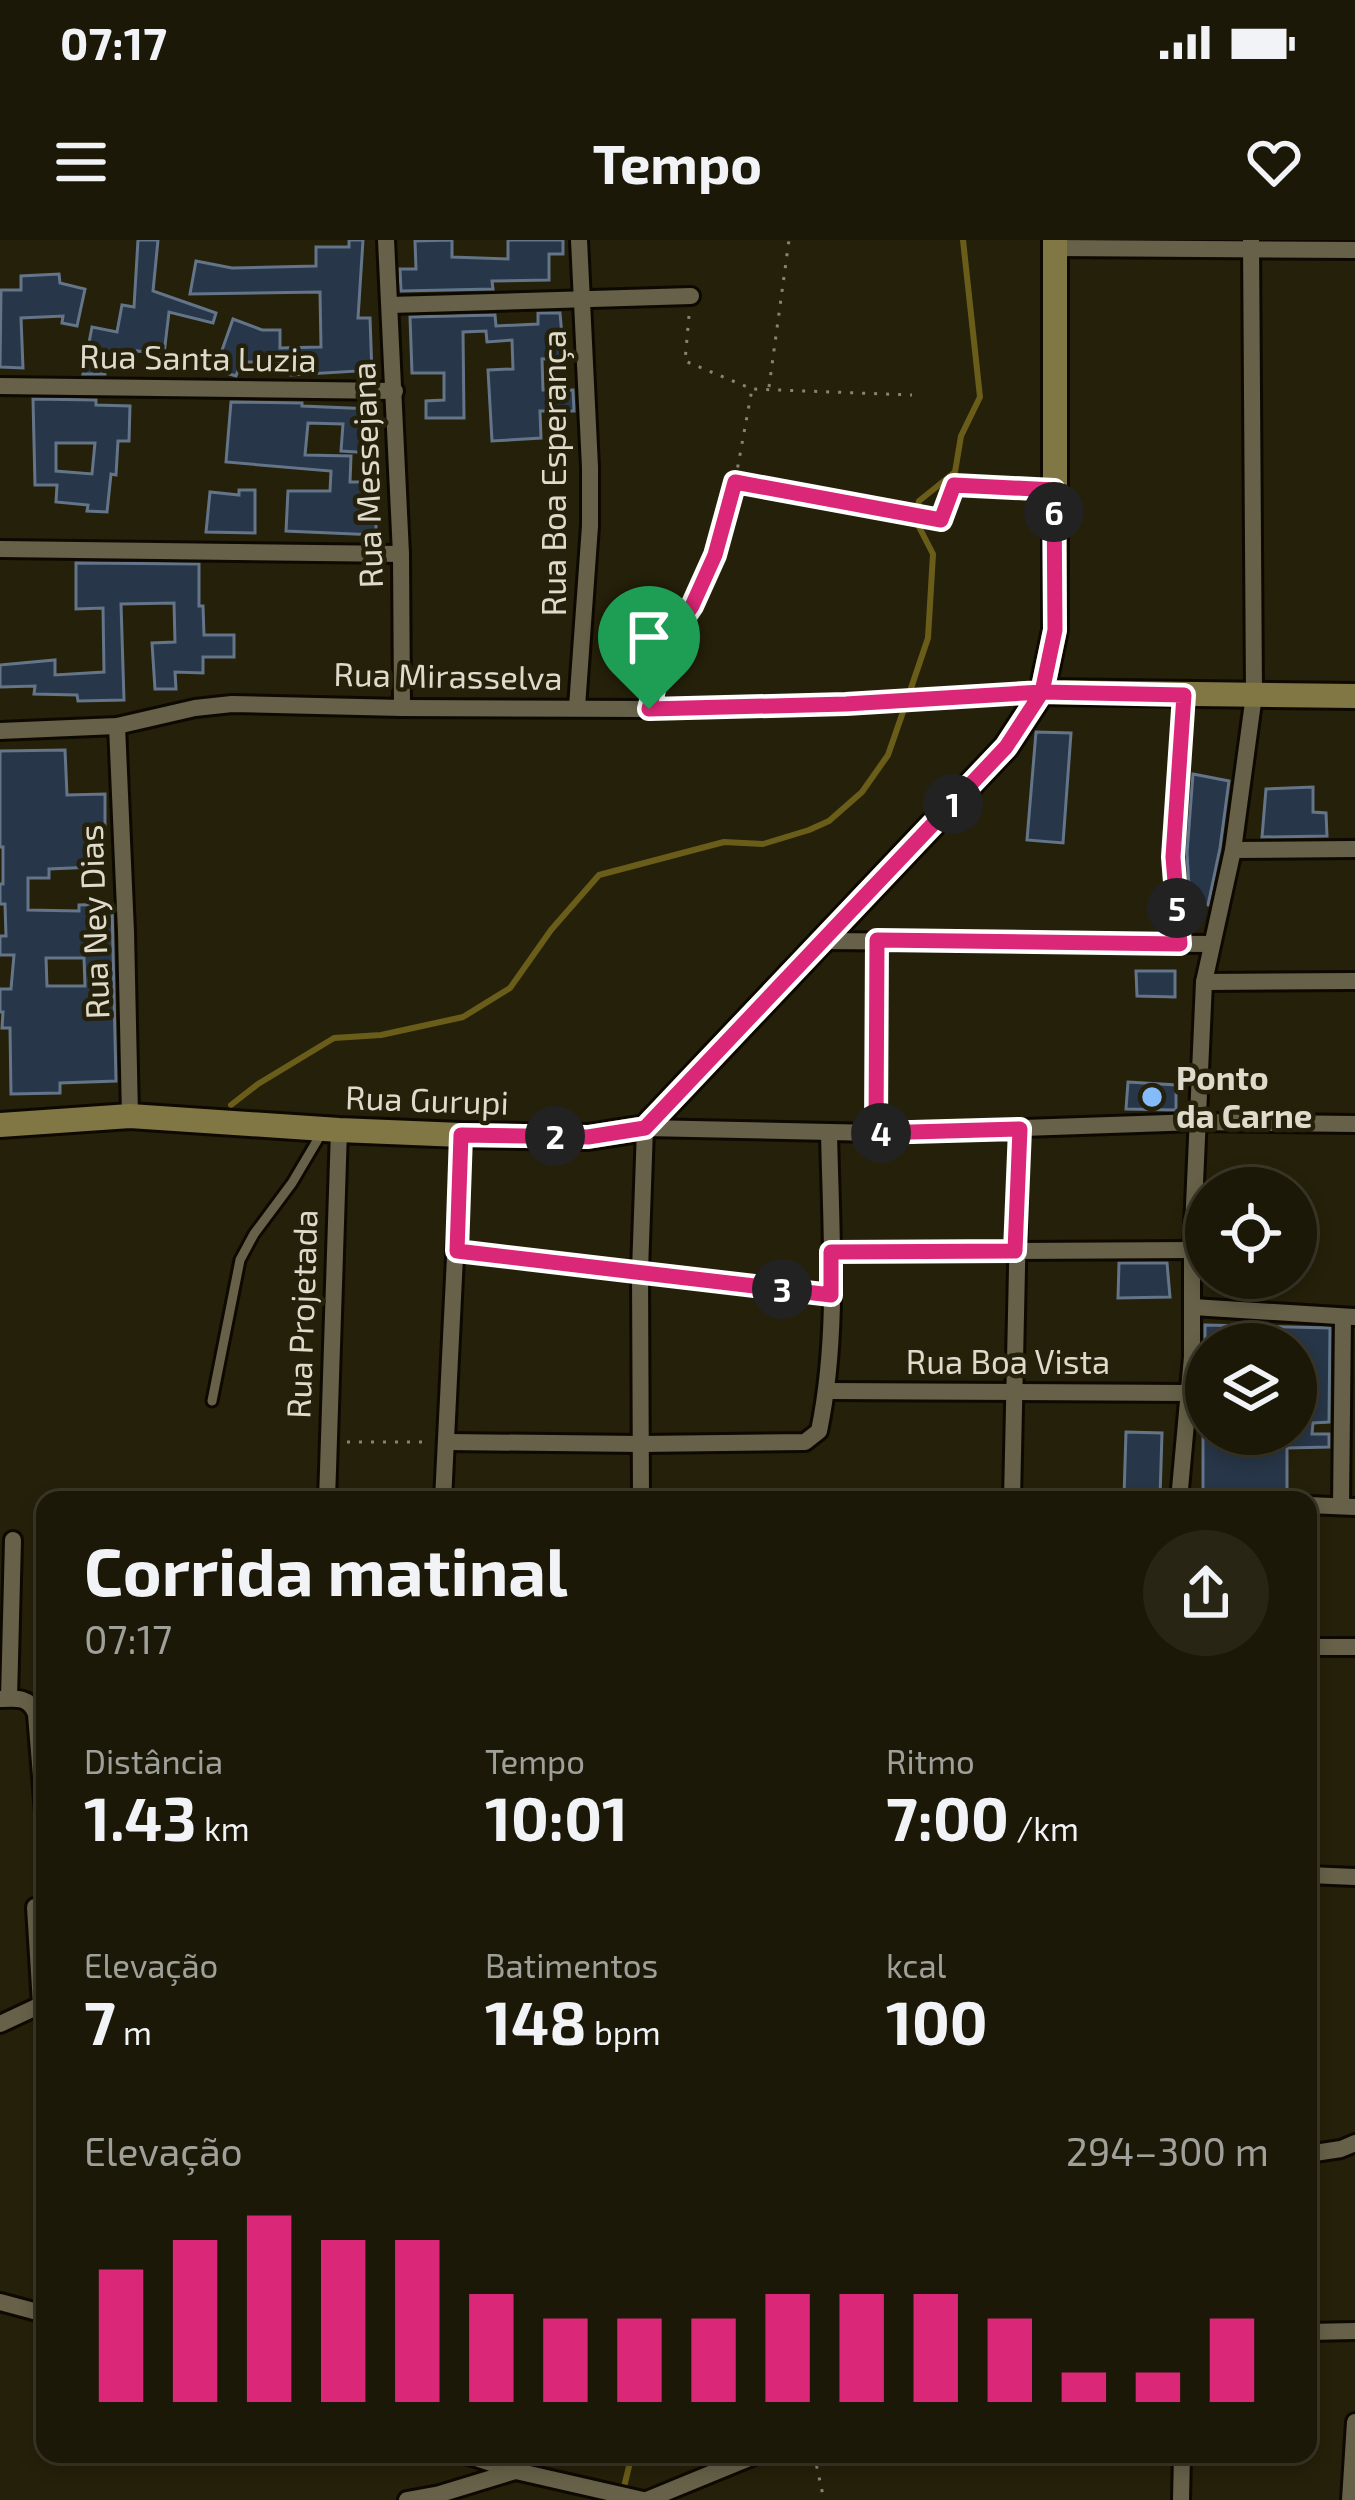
<!DOCTYPE html>
<html lang="pt">
<meta charset="utf-8">
<style>
:root{--surface:#1c1807;--page:#292515;--text:#f1f3f6;--muted:#a0a09b;--line:#3a3728;--accent:#db2777}
body{margin:0;font-family:"Exo 2",sans-serif;background:var(--page);color:var(--text);height:100vh;display:flex;flex-direction:column;font-size:45px;white-space:nowrap}
*{box-sizing:border-box;margin:0}
p{font-size:39px;color:var(--muted)}
.icon{flex:none;width:66px;height:66px;fill:none;stroke:currentColor;stroke-width:2;stroke-linecap:round;stroke-linejoin:round}
.map{position:relative;flex:1;overflow:hidden}
.details{position:absolute;left:36px;top:1251px;width:1281px;height:972px;display:flex;flex-direction:column;background:var(--surface);border-radius:24px;box-shadow:0 6px 18px #0003,0 0 0 3px var(--line)}
.details>*{flex:none}
.tools{position:absolute;left:1185px;top:927px;display:grid;gap:24px}
.tools a{display:grid;place-items:center;width:132px;height:132px;border-radius:50%;background:var(--surface);box-shadow:0 6px 18px #0003,0 0 0 3px var(--line);font-size:60px}
.pin{position:absolute;display:grid;place-items:center;width:102px;height:102px;color:#fff;margin:-123px -51px;border-radius:50% 50% 50% 0;rotate:-45deg;box-shadow:0 0 12px #0007}
.pin .icon{rotate:45deg}
.km{position:absolute;width:60px;height:60px;margin:-30px;border-radius:50%;background:#222;color:#fff;font-size:33px;line-height:60px;text-align:center}
.round{display:grid;place-items:center;flex:none;width:126px;height:126px;border-radius:63px;background:var(--page)}
.overview{display:flex;align-items:center;justify-content:space-between;height:204px;padding:0 48px}
h1{font-size:66px;font-weight:700;line-height:90px}
.stats{display:grid;grid-template-columns:repeat(3,1fr);gap:18px;height:204px;padding:12px 48px}
.stats div{display:grid;align-content:center}
.stats b{font-size:60px;font-weight:700}
.stats small{font-size:33px;font-weight:400}
.stats p{font-size:33px}
.chart{height:336px;padding:24px 48px}
.chart p{display:flex;justify-content:space-between}
.chart svg{width:100%;height:216px;margin-top:12px;stroke:var(--accent);stroke-width:6}
.status{display:flex;justify-content:space-between;align-items:center;height:84px;padding:0 60px;background:var(--surface);direction:ltr}
.status svg{height:33px;fill:currentColor}
header{display:flex;justify-content:space-between;align-items:center;height:156px;padding:0 48px;background:var(--surface);font-size:54px;font-weight:700}
.map>svg:first-child{display:block}
</style>
<div class="status"><b>07:17</b><svg viewBox="0 0 49 12"><path d="M0 12V9h3v3zM5 12V6h3v6zM10 12V3h3v9zM15 12V0h3v12zM26 1h20v11H26zM47 4h2v5h-2z"/></svg></div>
<header><svg class="icon" aria-label="menu" viewBox="0 0 24 24"><path d="M4 6h16M4 12h16M4 18h16"/></svg>Tempo<svg class="icon" aria-label="heart" viewBox="0 0 24 24"><path d="M12 20l-8-8c-3-5 5-10 8-4 3-6 11-1 8 4z"/></svg></header>
<div class="map">
<svg width="1355" height="2260" viewBox="0 0 1355 2260">
<rect width="100%" height="100%" fill="#252009"/>
<g fill="none" stroke-linecap="round" stroke-linejoin="round">
<g stroke="#6a5d19" stroke-width="6">
<path d="M916 272 919 261 955 232 961 196 980 157 963 0"/>
<path d="M907 460 928 398 933 314 915 279"/>
<path d="M231 865 258 844 334 798 381 795 463 777 510 748 551 690 599 635 724 602 763 604 809 590 829 581 862 552 888 515 904 469"/>
<path d="M623 2251 632 2214"/>
</g>
</g>
<g fill="#273648" stroke="#647589" stroke-width="3" fill-rule="evenodd">
<path d="M138 0H158L153 51 216 73 213 83 169 72 164 114 137 111 135 119 108 114 105 134H83L92 87 117 92 122 65 134 67Z"/>
<path d="M349 0H363L358 78H370L372 134H357V131L291 135V122H241L236 136 215 130 233 79 262 90H280V108L321 107 320 52 190 54 196 21 232 28 316 26V7H349Z"/>
<path d="M452 0V17L508 19V0H563V14H549V40L492 41 493 49 401 51 400 29H416L415 1Z"/>
<path d="M59 34 60 43 85 49 77 86 62 83 63 76 21 78 23 128 0 127 1 50H21V36Z"/>
<path d="M538 73H560L564 118 542 119 543 150H573L574 171H540L541 198 492 201 488 130 513 129 512 100 487 102 486 91 463 92 464 178H426V161L444 160V133H412L410 77 495 75 496 86 538 84Z"/>
<path d="M33 159 96 160V165L130 166 129 201H118L116 235 111 234 107 272 87 271 88 265 56 262 57 245H35ZM56 203H95L92 234 56 231Z"/>
<path d="M231 162 302 163V166L372 169V213L341 211 343 184 308 183 305 215 351 216 350 242H365V271H376V295L286 291 288 251H330L331 231 226 222Z"/>
<path d="M239 250H255V293L206 292 210 252 239 255Z"/>
<path d="M76 323 199 324V366H203L204 395H234V417H203V433L175 432 176 449H155L152 403 175 402 174 363 121 364 124 460 78 461 77 455 34 454 35 446 0 447V425L55 420V435L104 432 103 368 76 369Z"/>
<path d="M1036 492 1071 493 1063 603 1027 600Z"/>
<path d="M65 510 67 555 105 554V609H92L93 627 49 629V638H28V670L79 671V665L112 664 116 841 60 843V853L11 854 10 788H2L3 772H0V749H11L14 715H0V696H6L5 664H0V644H3V607H0V511ZM46 718H84L85 746H47Z"/>
<path d="M1193 534 1229 541 1220 608 1208 665 1190 664 1187 613Z"/>
<path d="M1313 547V572L1326 573 1327 596 1262 597 1266 549Z"/>
<path d="M1136 731H1175V757L1137 756Z"/>
<path d="M1128 842 1176 845V870L1126 869Z"/>
<path d="M1119 1023H1167L1170 1057 1118 1058Z"/>
<path d="M1205 1085 1330 1088 1329 1182 1313 1183 1312 1194H1329V1207L1287 1208V1256L1203 1254V1194H1296V1104H1205Z"/>
<path d="M1126 1192 1162 1193 1160 1257 1124 1256Z"/>
</g>
<g fill="none" stroke-linecap="round" stroke-linejoin="round">
<defs>
<path id="lane" d="M212 1161 240 1020 254 994 292 943 321 894"/>
<g id="street">
<path d="M386 0 401 314 402 468"/>
<path d="M1055 8 1355 10"/>
<path d="M390 65 691 56"/>
<path d="M0 146 395 151"/>
<path d="M0 309 401 314"/>
<path d="M577 467 590 286V227L579 0"/>
<path d="M117 486 126 692 130 876"/>
<path d="M0 491 117 486 195 468 232 464 402 468 649 469 846 464"/>
<path d="M1233 610 1355 609"/>
<path d="M821 701 1210 704"/>
<path d="M1180 704 1173 617 1184 455"/>
<path d="M1204 742 1355 741"/>
<path d="M876 893 877 700"/>
<path d="M457 1011 831 1056"/>
<path d="M831 1012 1192 1010"/>
<path d="M1193 1067 1354 1077"/>
<path d="M827 1151 1189 1153"/>
<path d="M448 1202 641 1204 805 1202 819 1191C839 1095 831 991 829 892"/>
<path d="M327 1260 339 890"/>
<path d="M443 1260 461 895"/>
<path d="M641 1260 640 1031 645 888 876 893 1197 882 1355 884"/>
<path d="M1012 1260 1020 889"/>
<path d="M1179 1260 1192 1117V1010L1204 742 1233 610 1254 455 1251 0"/>
<path d="M1308 1265 1355 1267"/>
<path d="M1341 1266 1343 1077"/>
<path d="M1308 1407H1355"/>
<path d="M9 1458 13 1300"/>
<path d="M1 1459C17 1458 30 1457 36 1474L45 1585"/>
<path d="M1308 1635 1355 1637"/>
<path d="M35 1667 41 1764"/>
<path d="M0 1784 45 1763"/>
<path d="M1308 1914 1341 1909 1355 1903"/>
<path d="M0 2062 45 2074"/>
<path d="M1308 2092 1355 2091"/>
<path d="M463 2214 516 2231 643 2260"/>
<path d="M407 2260 440 2254 515 2231"/>
<path d="M647 2260 759 2214"/>
<path d="M1181 2260 1182 2214"/>
<path d="M1350 2260 1355 2182"/>
</g>
<g id="secondary">
<path d="M1042 452 1355 456"/>
<path d="M0 885 130 876 339 890 461 895 588 897 645 888 1006 507 1042 452 1055 390V0"/>
</g>
</defs>
<use href="#lane" stroke="#0e0900" stroke-width="15"/>
<use href="#street" stroke="#0e0900" stroke-width="22"/>
<use href="#secondary" stroke="#0e0900" stroke-width="30"/>
<g stroke="#888472" stroke-width="3" stroke-dasharray="3 9" stroke-linecap="butt">
<path d="M689 76 685 121 752 149 912 155"/>
<path d="M769 147 789 0"/>
<path d="M735 242 941 280 954 245 1035 250"/>
<path d="M654 450 666 404 692 366 715 315 735 242 752 149"/>
<path d="M866 463 1018 453"/>
<path d="M347 1202H428"/>
<path d="M814 2214 824 2260"/>
</g>
<use href="#lane" stroke="#666148" stroke-width="9"/>
<use href="#street" stroke="#666148" stroke-width="16"/>
<use href="#secondary" stroke="#817745" stroke-width="24"/>
</g>
<g fill="none" stroke-linecap="round" stroke-linejoin="round">
<defs>
<path id="route" d="M649 469 846 464 1042 452 1006 507 645 888 588 897 461 895 457 1011 831 1055V1012L1015 1011 1020 889 876 893 877 700 1180 704 1173 617 1184 455 1042 452 1055 390 1054 250 954 245 941 280 735 242 715 315 692 366 666 404 649 469"/>
</defs>
<use href="#route" stroke="#fff" stroke-width="24"/>
<use href="#route" stroke="#db2777" stroke-width="15"/>
</g>
<circle fill="#85bbfb" stroke="#252009" stroke-width="4.5" cx="1152" cy="857" r="12"/>
<g text-anchor="middle" stroke-width="9" stroke-linejoin="round" paint-order="stroke">
<g font-size="33" fill="#dedbcd" stroke="#252009">
<text transform="translate(198 118) rotate(1)" y="12">Rua Santa Luzia</text>
<text transform="translate(554 233) rotate(-90)" y="12">Rua Boa Esperança</text>
<text transform="translate(367 235) rotate(-92)" y="12">Rua Messejana</text>
<text transform="translate(448 436) rotate(1)" y="12">Rua Mirasselva</text>
<text transform="translate(94 682) rotate(-92)" y="12">Rua Ney Dias</text>
<text transform="translate(427 860) rotate(2)" y="12">Rua Gurupi</text>
<text transform="translate(302 1074) rotate(-88)" y="12">Rua Projetada</text>
<text x="1008" y="1134">Rua Boa Vista</text>
</g>
<g font-size="33" font-weight="bold" fill="#dedbcd" stroke="#252009" text-anchor="start">
<text x="1176" y="850">Ponto<tspan x="1176" dy="38">da Carne</tspan></text>
</g>
</g>
</svg>
<div class="tools">
<a><svg class="icon" aria-label="locate" viewBox="0 0 24 24"><circle cx="12" cy="12" r="6"/><path d="M12 2v4M12 18v4M2 12h4M18 12h4"/></svg></a>
<a><svg class="icon" aria-label="layers" viewBox="0 0 24 24"><path d="M12 4l9 5-9 5-9-5zM3 14l9 5 9-5"/></svg></a>
</div>
<div class="pin" style="left:649px;top:469px;background:#1e9e55"><svg class="icon" aria-label="arrive" viewBox="0 0 24 24"><path d="M6 21V4h12l-3 4 3 4H6"/></svg></div>
<b class="km" style="left:953px;top:564px">1</b>
<b class="km" style="left:555px;top:896px">2</b>
<b class="km" style="left:782px;top:1049px">3</b>
<b class="km" style="left:881px;top:893px">4</b>
<b class="km" style="left:1177px;top:668px">5</b>
<b class="km" style="left:1054px;top:272px">6</b>
<section class="details">
<div class="overview"><div><h1>Corrida matinal</h1><p>07:17</p></div><a class="round"><svg class="icon" aria-label="share" viewBox="0 0 24 24"><path d="M12 15V3M7 8l5-5 5 5M5 13v7h14v-7"/></svg></a></div>
<div class="stats">
<div><p>Distância</p><b>1.43<small> km</small></b></div>
<div><p>Tempo</p><b>10:01</b></div>
<div><p>Ritmo</p><b>7:00<small> /km</small></b></div>
</div>
<div class="stats">
<div><p>Elevação</p><b>7<small> m</small></b></div>
<div><p>Batimentos</p><b>148<small> bpm</small></b></div>
<div><p>kcal</p><b>100</b></div>
</div>
<div class="chart"><p><span>Elevação</span>294–300 m</p>
<svg viewBox="0 0 160 44" preserveAspectRatio="none"><path d="M5 44V17M15 44V11M25 44V6M35 44V11M45 44V11M55 44V22M65 44V27M75 44V27M85 44V27M95 44V22M105 44V22M115 44V22M125 44V27M135 44V38M145 44V38M155 44V27"/></svg>
</div>
</section>
</div>
